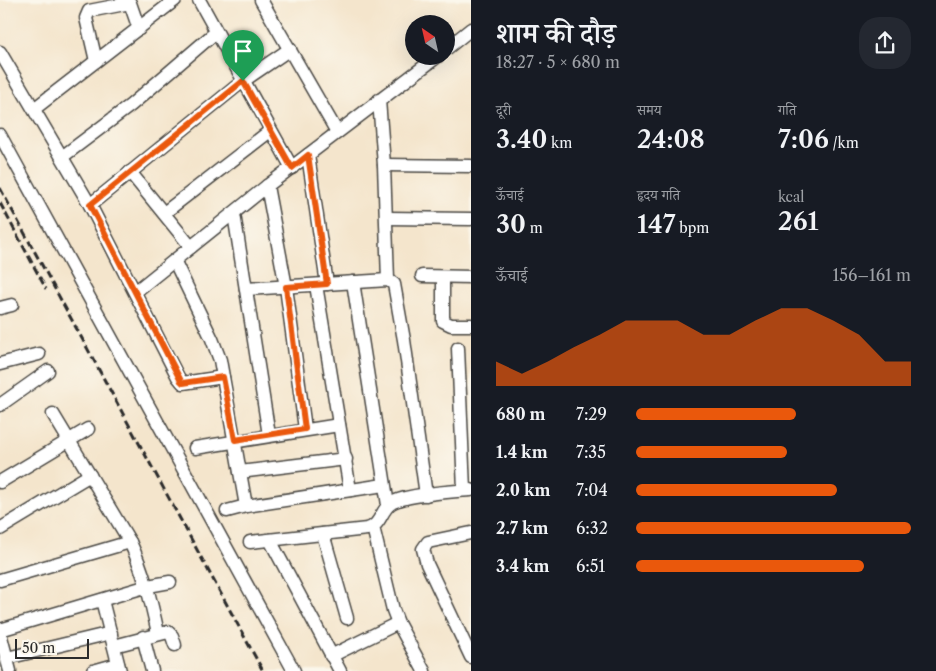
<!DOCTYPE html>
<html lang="hi">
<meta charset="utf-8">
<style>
:root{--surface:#171b24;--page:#242831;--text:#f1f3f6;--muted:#9ea1a6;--accent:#ea580c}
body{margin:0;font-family:"Libre Caslon Text","Noto Serif Devanagari",serif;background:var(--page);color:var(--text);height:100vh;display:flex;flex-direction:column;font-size:19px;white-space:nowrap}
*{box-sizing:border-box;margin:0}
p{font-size:16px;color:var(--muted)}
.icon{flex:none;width:28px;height:28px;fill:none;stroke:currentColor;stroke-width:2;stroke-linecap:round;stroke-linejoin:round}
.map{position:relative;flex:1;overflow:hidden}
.details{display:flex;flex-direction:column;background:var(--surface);width:465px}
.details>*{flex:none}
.needle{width:32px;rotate:326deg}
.tools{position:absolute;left:405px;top:15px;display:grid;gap:10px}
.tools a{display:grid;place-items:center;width:50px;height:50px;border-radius:50%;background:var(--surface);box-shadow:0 5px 20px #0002;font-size:25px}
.scale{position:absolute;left:15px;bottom:12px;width:74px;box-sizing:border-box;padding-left:5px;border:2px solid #2b2b2b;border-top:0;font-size:14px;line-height:18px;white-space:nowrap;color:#2b2b2b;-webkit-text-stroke:4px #fbf7ec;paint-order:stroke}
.pin{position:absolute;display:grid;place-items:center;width:42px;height:42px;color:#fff;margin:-51px -21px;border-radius:50% 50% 50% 0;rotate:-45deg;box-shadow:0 0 5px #0007}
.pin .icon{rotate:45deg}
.round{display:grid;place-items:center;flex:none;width:52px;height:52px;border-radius:20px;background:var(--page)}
.overview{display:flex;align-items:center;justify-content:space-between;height:85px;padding:0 25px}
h1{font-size:28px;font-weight:600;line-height:38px}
.stats{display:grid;grid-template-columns:repeat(3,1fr);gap:8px;height:85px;padding:5px 25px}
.stats div{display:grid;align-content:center}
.stats b{font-size:25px;font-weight:600}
.stats small{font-size:14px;font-weight:400}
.stats p{font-size:14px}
.chart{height:140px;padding:10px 25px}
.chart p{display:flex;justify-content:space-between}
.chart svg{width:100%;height:90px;margin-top:5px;fill:var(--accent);opacity:.7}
ul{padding:0 25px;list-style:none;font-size:16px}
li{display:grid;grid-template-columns:80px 60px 1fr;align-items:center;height:38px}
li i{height:12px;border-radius:6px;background:var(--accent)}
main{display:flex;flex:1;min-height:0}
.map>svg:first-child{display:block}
</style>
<main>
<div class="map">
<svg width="471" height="671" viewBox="0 0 471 671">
<rect width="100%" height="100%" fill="#fbf7ec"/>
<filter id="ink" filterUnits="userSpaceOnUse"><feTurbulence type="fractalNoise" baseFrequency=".02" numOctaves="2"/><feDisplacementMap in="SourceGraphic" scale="10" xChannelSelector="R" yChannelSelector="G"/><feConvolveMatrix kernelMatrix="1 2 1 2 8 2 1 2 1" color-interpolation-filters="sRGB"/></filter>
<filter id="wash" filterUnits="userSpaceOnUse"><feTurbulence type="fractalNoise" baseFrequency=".0096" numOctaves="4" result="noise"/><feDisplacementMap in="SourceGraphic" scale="20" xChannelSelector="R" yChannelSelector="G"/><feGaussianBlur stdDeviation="1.12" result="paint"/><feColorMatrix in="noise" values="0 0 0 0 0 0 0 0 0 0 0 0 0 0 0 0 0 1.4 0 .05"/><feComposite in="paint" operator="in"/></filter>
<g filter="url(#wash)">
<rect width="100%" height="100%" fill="#f4e5cc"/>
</g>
<g filter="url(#ink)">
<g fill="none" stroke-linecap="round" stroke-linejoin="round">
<defs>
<g id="minor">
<path d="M199 0 292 168"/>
<path d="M261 0 337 132"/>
<path d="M446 49 471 29"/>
<path d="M0 52 90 205 178 377 183 383 223 377"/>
<path d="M96 61 86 18 89 11 130 3 139 29"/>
<path d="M379 100 384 165 388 280"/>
<path d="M34 109 175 0"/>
<path d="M0 135 294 671"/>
<path d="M308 155 327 284"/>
<path d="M62 157 131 105 216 32"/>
<path d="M384 165 471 166"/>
<path d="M130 172 191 247"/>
<path d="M267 186 286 287 305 429"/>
<path d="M90 205 243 81 290 49"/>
<path d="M164 213 270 131"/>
<path d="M234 214 269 435"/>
<path d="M387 218 471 219"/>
<path d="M175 262 212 339 220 360 246 506"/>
<path d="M422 276 471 277"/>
<path d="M443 277V321L451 325H471"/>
<path d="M353 282 388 505"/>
<path d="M316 285 350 490"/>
<path d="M246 289 388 280 394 284 404 340 426 495"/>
<path d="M135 292 267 186 438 56"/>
<path d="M0 308 12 305"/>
<path d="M458 348 464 490"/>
<path d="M0 364 39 354"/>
<path d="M0 405 48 371"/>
<path d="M53 414 130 542C144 572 151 601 158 633"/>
<path d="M195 448 339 425"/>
<path d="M240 472 346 459"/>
<path d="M0 482 88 429"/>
<path d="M227 511 246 506 384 485"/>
<path d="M373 527 393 610 398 623 424 671"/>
<path d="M0 529 90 475"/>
<path d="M323 534 347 618"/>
<path d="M270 540 340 671"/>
<path d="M250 542 367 529C381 525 380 512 390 504 401 495 455 491 471 490"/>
<path d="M0 580 130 542"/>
<path d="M102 600 120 671"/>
<path d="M0 630 148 586 170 582"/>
<path d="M0 633 10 671"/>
<path d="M143 637 152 671"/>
<path d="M114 646 168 632 172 636 175 645"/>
<path d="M331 656 398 623"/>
<path d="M471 657 427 564 423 549 428 542 471 533"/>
<path d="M7 658 111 633"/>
<path d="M93 671 118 664"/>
</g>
</defs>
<use href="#minor" stroke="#494743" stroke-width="15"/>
<use href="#minor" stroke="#fff" stroke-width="12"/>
<g stroke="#2b2b2b" stroke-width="3" stroke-dasharray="8 4" stroke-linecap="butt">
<path d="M0 188 263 671"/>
<path d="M0 203 46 289"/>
</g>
</g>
</g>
<g fill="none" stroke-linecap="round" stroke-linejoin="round" filter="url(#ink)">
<defs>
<path id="route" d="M243 81 292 168 308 155 327 284 286 287 305 429 235 440 223 377 183 383 181 381 90 205Z"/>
</defs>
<use href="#route" stroke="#fff" stroke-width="10"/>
<use href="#route" stroke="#ea580c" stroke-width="6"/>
</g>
</svg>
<div class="tools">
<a><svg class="needle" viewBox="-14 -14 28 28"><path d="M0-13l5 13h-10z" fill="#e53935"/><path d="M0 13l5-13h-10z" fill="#9ea1a6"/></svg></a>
</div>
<div class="scale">50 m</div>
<div class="pin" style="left:243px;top:81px;background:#1e9e55"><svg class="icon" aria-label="arrive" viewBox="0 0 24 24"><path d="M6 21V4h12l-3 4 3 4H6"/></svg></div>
</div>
<section class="details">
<div class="overview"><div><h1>शाम की दौड़</h1><p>18:27 · 5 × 680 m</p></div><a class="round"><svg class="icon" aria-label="share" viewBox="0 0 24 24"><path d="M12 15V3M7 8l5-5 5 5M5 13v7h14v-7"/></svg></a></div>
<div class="stats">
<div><p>दूरी</p><b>3.40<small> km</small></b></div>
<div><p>समय</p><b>24:08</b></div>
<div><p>गति</p><b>7:06<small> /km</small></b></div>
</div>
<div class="stats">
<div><p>ऊँचाई</p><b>30<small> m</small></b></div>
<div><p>हृदय गति</p><b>147<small> bpm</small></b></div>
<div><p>kcal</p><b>261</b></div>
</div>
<div class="chart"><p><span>ऊँचाई</span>156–161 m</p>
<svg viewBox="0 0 160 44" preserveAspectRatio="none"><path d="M0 44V32L10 38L20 32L30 25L40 19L50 12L60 12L70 12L80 19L90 19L100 12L110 6L120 6L130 12L140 19L150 32L160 32V44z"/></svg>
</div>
<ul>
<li><b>680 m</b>7:29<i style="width:58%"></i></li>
<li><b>1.4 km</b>7:35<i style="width:55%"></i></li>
<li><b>2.0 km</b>7:04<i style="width:73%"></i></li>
<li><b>2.7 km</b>6:32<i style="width:100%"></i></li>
<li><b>3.4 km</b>6:51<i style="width:83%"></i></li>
</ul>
</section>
</main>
